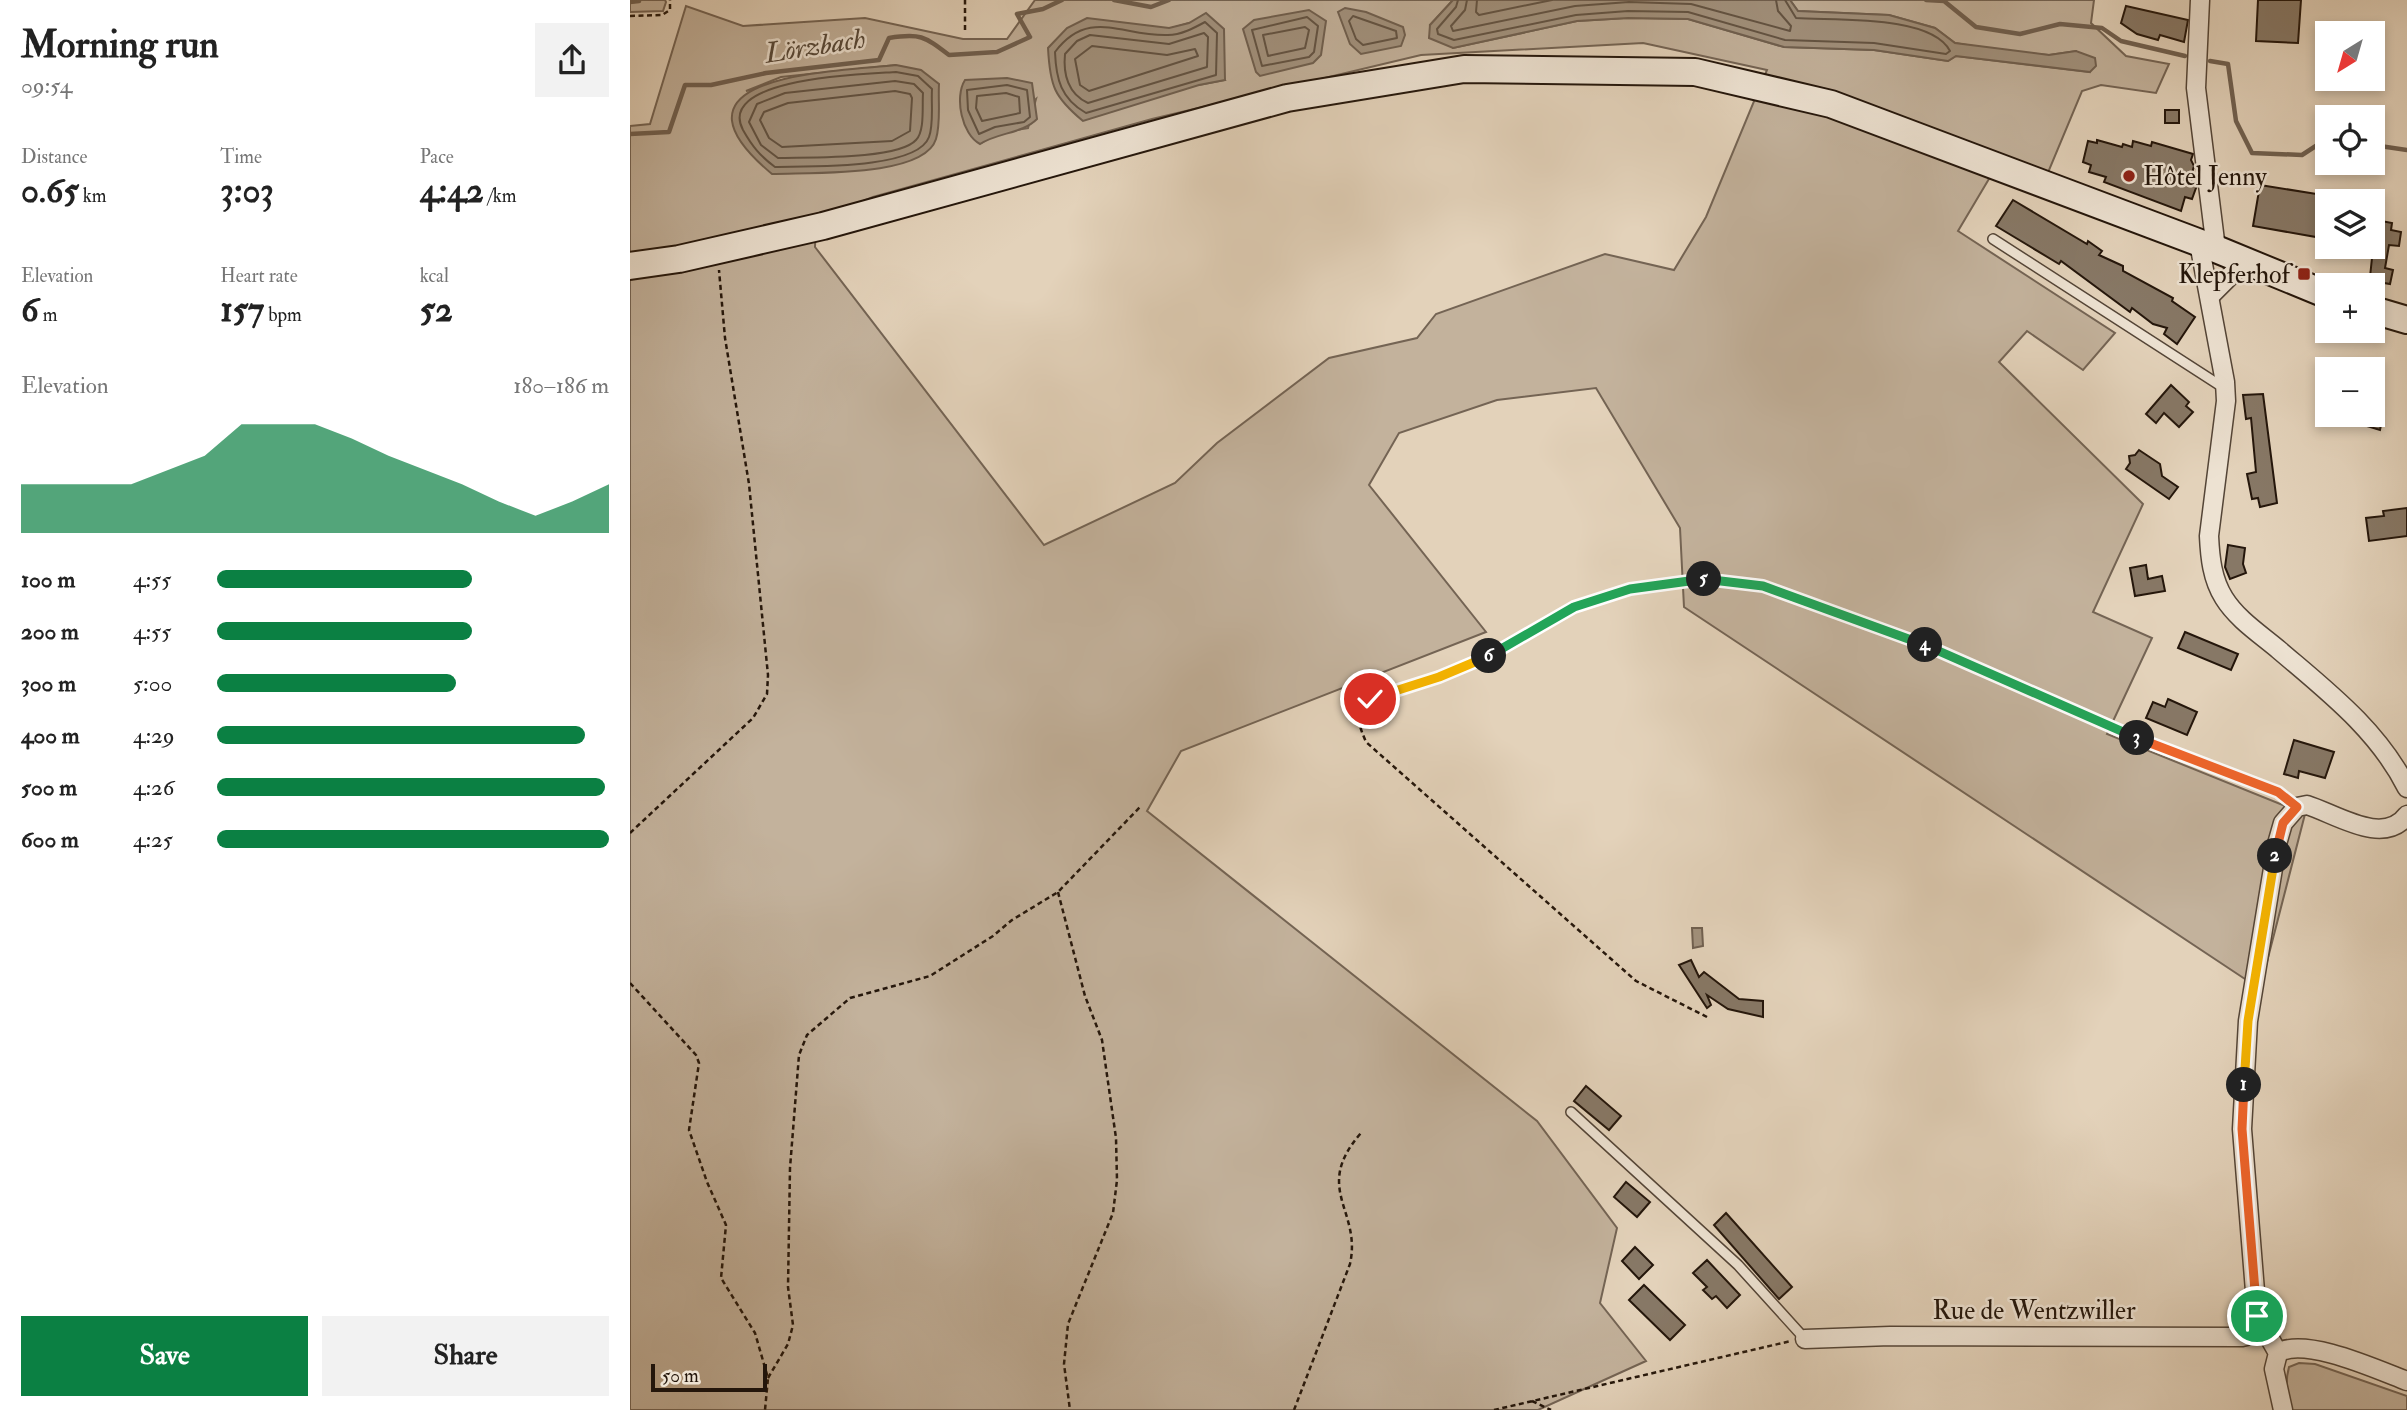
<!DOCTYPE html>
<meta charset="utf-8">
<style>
:root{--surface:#fff;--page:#f2f2f2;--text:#222;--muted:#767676;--accent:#0b8043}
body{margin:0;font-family:"IM FELL Double Pica",serif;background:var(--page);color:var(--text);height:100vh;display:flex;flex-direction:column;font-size:26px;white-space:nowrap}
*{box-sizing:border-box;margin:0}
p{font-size:23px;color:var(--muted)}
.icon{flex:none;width:38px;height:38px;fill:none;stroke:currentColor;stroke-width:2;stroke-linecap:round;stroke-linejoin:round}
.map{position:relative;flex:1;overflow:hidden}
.details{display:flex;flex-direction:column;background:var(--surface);width:630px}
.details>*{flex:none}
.needle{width:46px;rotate:217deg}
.controls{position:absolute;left:1685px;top:21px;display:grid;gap:14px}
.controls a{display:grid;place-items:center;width:70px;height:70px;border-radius:0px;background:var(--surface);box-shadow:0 4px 10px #0003;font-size:35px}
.scale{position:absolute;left:21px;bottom:18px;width:116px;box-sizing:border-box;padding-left:7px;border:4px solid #24160b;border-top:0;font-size:19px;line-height:24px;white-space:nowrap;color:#24160b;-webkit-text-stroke:5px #ede2d2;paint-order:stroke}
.pin{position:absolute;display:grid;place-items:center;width:60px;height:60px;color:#fff;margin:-30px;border:4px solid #fff;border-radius:50%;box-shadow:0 2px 7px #0007}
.km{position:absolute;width:35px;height:35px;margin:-18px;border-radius:50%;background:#222;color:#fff;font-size:19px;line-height:35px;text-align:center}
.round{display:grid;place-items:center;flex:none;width:74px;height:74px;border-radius:0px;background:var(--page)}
.overview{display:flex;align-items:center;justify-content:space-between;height:119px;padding:0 21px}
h1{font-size:38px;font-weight:800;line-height:52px}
.metrics{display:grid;grid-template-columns:repeat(3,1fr);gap:10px;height:119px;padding:7px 21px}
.metrics div{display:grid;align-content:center}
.metrics b{font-size:35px;font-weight:800}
.metrics small{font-size:19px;font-weight:400}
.metrics p{font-size:19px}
.chart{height:196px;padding:14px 21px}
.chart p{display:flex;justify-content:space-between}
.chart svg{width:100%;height:126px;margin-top:7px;fill:var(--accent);opacity:.7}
.button{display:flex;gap:14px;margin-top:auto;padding:14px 21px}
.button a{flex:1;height:80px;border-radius:0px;background:var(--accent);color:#fff;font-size:28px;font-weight:800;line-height:80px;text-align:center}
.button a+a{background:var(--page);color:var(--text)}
ul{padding:0 21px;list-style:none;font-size:23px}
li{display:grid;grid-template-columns:112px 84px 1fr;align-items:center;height:52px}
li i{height:18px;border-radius:9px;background:var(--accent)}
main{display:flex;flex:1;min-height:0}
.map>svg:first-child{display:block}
</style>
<main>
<section class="details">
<div class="overview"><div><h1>Morning run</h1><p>09:54</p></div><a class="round"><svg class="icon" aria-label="share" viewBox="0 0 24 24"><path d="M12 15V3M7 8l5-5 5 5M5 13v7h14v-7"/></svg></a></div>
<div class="metrics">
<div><p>Distance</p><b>0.65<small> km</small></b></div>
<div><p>Time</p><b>3:03</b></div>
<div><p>Pace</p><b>4:42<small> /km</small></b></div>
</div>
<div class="metrics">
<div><p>Elevation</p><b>6<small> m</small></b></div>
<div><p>Heart rate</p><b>157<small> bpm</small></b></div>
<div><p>kcal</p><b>52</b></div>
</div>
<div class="chart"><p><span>Elevation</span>180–186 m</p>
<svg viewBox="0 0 160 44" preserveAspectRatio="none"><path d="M0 44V27L10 27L20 27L30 27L40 22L50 17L60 6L70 6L80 6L90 11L100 17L110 22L120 27L130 33L140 38L150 33L160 27V44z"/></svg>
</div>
<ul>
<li><b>100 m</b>4:55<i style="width:65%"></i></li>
<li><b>200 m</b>4:55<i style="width:65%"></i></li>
<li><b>300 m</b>5:00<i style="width:61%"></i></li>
<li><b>400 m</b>4:29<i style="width:94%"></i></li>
<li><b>500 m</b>4:26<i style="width:99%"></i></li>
<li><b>600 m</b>4:25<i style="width:100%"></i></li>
</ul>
<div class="button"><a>Save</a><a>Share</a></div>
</section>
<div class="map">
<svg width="1777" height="1410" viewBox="0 0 1777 1410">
<rect width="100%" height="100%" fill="#e3d2ba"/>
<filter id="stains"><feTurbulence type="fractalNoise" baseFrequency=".00286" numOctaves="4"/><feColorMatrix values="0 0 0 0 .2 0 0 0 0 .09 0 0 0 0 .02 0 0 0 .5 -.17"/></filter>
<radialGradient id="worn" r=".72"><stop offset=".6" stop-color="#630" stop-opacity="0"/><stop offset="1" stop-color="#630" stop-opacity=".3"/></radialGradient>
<g fill="#c3b29c" stroke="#746454" stroke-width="2" fill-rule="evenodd">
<path d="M0 0H35L36 2 33 11 0 12Z"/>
<path d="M405 0H823L800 25 823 48 947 21 998 18 1058 19 1154 47 1244 50 1318 61 1326 56 1459 72 1446 51 1419 55 1373 51 1325 43 1305 28 1259 15 1168 11 1160 0H1464L1461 23 1496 56 1539 64 1526 93 1471 85 1452 91 1417 175 1372 157 1328 231 1485 333 1453 370 1397 331 1369 362 1513 504 1463 612 1522 638 1477 734 1675 814 1630 989 1054 607 1050 528 966 388 867 400 769 433 739 485 856 632 551 751 517 811 907 1121 987 1228 970 1303 1016 1361 908 1410H0V126L20 124 56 6 113 26 235 18 333 39H377ZM457 19 539 29 559 23 595 80 569 85ZM1013 43 1137 70 1076 217 1044 270 975 254 806 314 787 338 699 358 587 443 545 483 414 545 185 247 186 220 243 197 522 119 791 55ZM266 65 116 91 151 77ZM406 99 398 128 367 133 350 144Z"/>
<path d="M1669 1363 1685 1364 1777 1396V1410H1662C1656 1396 1655 1382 1659 1367Z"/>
</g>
<g fill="#a2927e" stroke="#706050" stroke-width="2">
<path d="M823 0H1160L1168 11 1259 15 1305 28 1325 43 1419 55 1446 51 1465 58 1466 66 1460 72 1326 56 1318 61 1244 50 1154 47 1058 19 998 18 947 21 823 48 799 38 800 25Z"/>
<path d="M715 8 736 12 773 27 775 35 771 46 731 54 720 44 708 12Z"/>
<path d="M679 10 696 21 691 55 683 63 630 76 626 72 613 29 624 20Z"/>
<path d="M576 13 594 29 595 80 569 85 453 121C424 97 420 86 418 48L437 28 457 18 539 28 559 23Z"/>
<path d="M266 65 291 70 309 84C308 101 311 123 306 139 294 178 178 172 142 174 22 74 203 72 266 65Z"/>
<path d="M377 78 402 83 407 119C392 134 369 132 350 144 332 135 324 97 335 80Z"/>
<path d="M1062 928H1072L1073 946 1063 948Z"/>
</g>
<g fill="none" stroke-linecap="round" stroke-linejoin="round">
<g stroke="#635444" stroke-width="2">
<path d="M828 0 826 7 807 29 808 34 824 40 946 15 998 11 1058 12 1155 40 1244 43 1316 54 1320 51C1301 14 1202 21 1166 18L1155 0"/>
<path d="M837 0 835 10 821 26 823 31 945 6 999 2 1061 4 1160 31 1161 26 1148 11 1146 0"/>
<path d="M847 0 846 12 849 15 922 0"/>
<path d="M723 16 766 31 767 38 733 45 726 39 719 21Z"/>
<path d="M677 17 688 26 684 52 679 57 632 66 622 30Z"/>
<path d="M575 22 587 33 586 75 456 113C431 99 426 79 425 52 459 7 493 37 538 35 551 35 564 28 575 22Z"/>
<path d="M675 27 679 30 675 48 638 56 633 35Z"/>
<path d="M574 33 578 37 577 67 458 103C438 94 433 74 435 54L447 41 460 35 539 44Z"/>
<path d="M462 46 537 55 565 49 568 56 459 91 450 85 445 59Z"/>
<path d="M266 72 288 76 302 89C301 103 304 124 299 137 287 170 176 166 145 167 130 156 122 146 113 130 85 77 238 74 266 72Z"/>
<path d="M265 81 284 84 293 93C292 106 295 131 286 140 268 160 176 157 148 158L131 145 119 122 127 104 155 93Z"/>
<path d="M377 85 397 90 400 117 394 122 365 127 349 134 338 110 337 90Z"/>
<path d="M265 91 280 94 282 98 280 131 262 141 152 147 139 138 130 120 134 112 158 103Z"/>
<path d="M376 93 389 97 390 113 352 121 346 108 347 96Z"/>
</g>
<g stroke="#706050" stroke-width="4.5">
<path d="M484 0 521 7 539 0"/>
<path d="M1296 0 1314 1 1346 27 1390 34 1430 24 1472 28 1491 41 1555 56"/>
<path d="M0 2 9 1"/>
<path d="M1580 61 1598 64 1606 121 1622 153 1672 155 1698 138"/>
<path d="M0 134 39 132 55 85H81L136 73 249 60 259 38C290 33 294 36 319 55L367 52 400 37 387 14 413 9 432 0"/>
<path d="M1743 145 1777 150"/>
</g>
</g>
<g fill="#877866" stroke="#24160b" stroke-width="2">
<path d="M1628 0H1671L1668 43 1626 41Z"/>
<path d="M1496 6 1558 20 1554 42 1530 35 1528 40 1507 34 1491 23Z"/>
<rect x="1535" y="110" width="14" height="13"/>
<path d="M1467 140 1492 147 1493 144 1502 147 1503 141 1521 146 1522 142 1563 154 1561 160 1564 166 1560 180 1567 185 1562 199 1555 197 1551 211 1474 182 1476 177 1459 172 1461 165 1453 162 1458 141 1467 143Z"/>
<path d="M1630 185 1693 195 1686 237 1623 226Z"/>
<path d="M1383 200 1457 244 1458 241 1472 251 1469 255 1493 266V271L1543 298 1542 301 1565 317 1547 344 1534 334 1537 328 1523 324 1502 308 1500 312 1431 261 1429 264 1366 226Z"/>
<path d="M1746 220 1762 223 1761 230 1771 232 1769 246 1759 245 1755 268 1763 270 1760 284 1743 281 1740 277Z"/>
<path d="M1541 385 1559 402 1556 406 1563 412 1549 427 1534 413 1526 423 1516 414Z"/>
<path d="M1633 394 1647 503 1630 507 1628 498 1622 499 1617 474 1626 472 1621 418 1616 419 1613 395Z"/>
<path d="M1739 415H1753L1750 430 1737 426Z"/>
<path d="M1509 450 1530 464 1532 476 1548 487 1539 499 1496 469 1500 463 1499 456 1505 455Z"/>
<path d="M1777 508V536L1739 541 1736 518 1754 516 1753 511Z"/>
<path d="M1598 545 1615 548 1613 564 1616 573 1600 579 1595 567Z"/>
<path d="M1516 565 1518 579 1532 576 1535 591 1505 596 1500 568Z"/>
<path d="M1555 632 1608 654 1601 670 1548 648Z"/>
<path d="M1538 699 1567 712 1557 735 1516 718 1523 702 1535 707Z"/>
<path d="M1664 740 1704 752 1695 778 1669 771 1668 778 1654 774Z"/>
<path d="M1061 960 1069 977 1074 972 1109 999 1133 1001V1017L1098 1009 1077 995 1081 1005 1077 1008 1049 965Z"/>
<path d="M956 1086 991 1116 979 1130 944 1101Z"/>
<path d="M996 1182 1020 1202 1007 1217 984 1197Z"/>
<path d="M1096 1213 1162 1287 1149 1299 1084 1225Z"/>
<path d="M1005 1247 1023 1265 1009 1279 992 1261Z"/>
<path d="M1077 1260 1110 1295 1097 1308 1086 1296 1082 1299 1073 1290 1077 1287 1063 1273Z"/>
<path d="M1014 1285 1055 1325 1040 1340 999 1300Z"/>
</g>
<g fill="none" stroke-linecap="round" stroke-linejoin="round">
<defs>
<g id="service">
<path d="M1363 239 1594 388"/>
<path d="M941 1112 1108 1265 1175 1339"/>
</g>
<g id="minor">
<path d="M1570 0 1566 88 1586 249"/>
<path d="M1569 243 1595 382 1596 401 1579 536C1580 557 1582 579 1594 598 1607 619 1630 634 1649 650 1697 691 1748 730 1777 788"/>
<path d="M1580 296 1615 261"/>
<path d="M1175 1339 1260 1336 1612 1337 1633 1332"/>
<path d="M1648 1353C1674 1336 1748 1370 1777 1381"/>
<path d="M1653 1410 1644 1369 1648 1353 1627 1316 1612 1129 1618 1021 1647 844 1653 823 1667 807 1677 805C1706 814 1754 847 1777 815"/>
</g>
<g id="secondary">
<path d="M0 266 49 259 193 226 657 98 834 69 1065 72 1201 104 1586 249 1698 295"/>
<path d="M1743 310 1777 320"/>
</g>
</defs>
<use href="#service" stroke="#544537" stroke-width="12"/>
<use href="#minor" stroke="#544537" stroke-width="21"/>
<use href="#secondary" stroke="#24160b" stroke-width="30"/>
<g stroke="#24160b" stroke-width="2.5" stroke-dasharray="5 3.5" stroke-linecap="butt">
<path d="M0 16 32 15 40 10V0"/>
<path d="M335 30V0"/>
<path d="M0 833 123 718 137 694 138 675 119 484 95 338 89 270"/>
<path d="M428 892 455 996 472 1040 486 1138 487 1180 483 1213 438 1324 434 1364 440 1410"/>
<path d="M0 983 66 1055 69 1063 59 1130 77 1182 96 1225 91 1278 125 1333 138 1378 135 1410"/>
<path d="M1077 1017 1006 981 736 742C729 725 722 711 740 699L809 677 862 655 944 607 1000 589 1078 579 1133 586 1295 645 1476 726 1654 797"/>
<path d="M138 1378 158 1344 163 1325 158 1287 160 1168 169 1055 177 1035 220 998 300 976 363 936 382 920 428 892 510 807"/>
<path d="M902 1401 921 1410"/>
<path d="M664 1410 720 1264C732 1210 682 1189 731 1133"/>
<path d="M864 1410 1161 1341"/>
</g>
<use href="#service" stroke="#ede2d2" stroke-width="9"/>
<use href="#minor" stroke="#ede2d2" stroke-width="18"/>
<use href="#secondary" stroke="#ede2d2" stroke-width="26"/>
</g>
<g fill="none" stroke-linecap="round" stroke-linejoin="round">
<defs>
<path id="split-1" d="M1614 1085 1612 1129 1627 1316"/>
<path id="split-2" d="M1614 1085 1618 1021 1645 856"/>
<path id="split-3" d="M1507 738 1648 792 1667 807 1653 823 1645 856"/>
<path id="split-4" d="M1295 645 1507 738"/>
<path id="split-5" d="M1074 579 1133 586 1295 645"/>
<path id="split-6" d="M859 656 944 607 1000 589 1074 579"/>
<path id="split-7" d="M740 699 809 677 859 656"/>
</defs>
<use href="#split-1" stroke="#fff" stroke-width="14"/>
<use href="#split-2" stroke="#fff" stroke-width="14"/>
<use href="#split-3" stroke="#fff" stroke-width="14"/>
<use href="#split-4" stroke="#fff" stroke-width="14"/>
<use href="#split-5" stroke="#fff" stroke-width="14"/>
<use href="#split-6" stroke="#fff" stroke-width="14"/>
<use href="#split-7" stroke="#fff" stroke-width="14"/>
<use href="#split-1" stroke="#f0652b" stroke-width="9"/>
<use href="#split-2" stroke="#f5b400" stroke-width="9"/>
<use href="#split-3" stroke="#f0652b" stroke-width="9"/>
<use href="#split-4" stroke="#22a559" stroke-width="9"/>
<use href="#split-5" stroke="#22a559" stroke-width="9"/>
<use href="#split-6" stroke="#22a559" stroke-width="9"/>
<use href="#split-7" stroke="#f5b400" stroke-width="9"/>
</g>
<g fill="#8f2418" stroke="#ede2d2" stroke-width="2.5">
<circle cx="1499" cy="176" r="7"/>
<rect x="1667" y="267" width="14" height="14" rx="3.5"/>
</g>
<g text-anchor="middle" stroke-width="5" stroke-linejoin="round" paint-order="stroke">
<g font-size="26" fill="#24160b" stroke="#ede2d2" text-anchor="start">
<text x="1513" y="185">Hôtel Jenny</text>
<text x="1660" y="283" text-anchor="end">Klepferhof</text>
</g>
<g font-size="26" fill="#24160b" stroke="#ede2d2">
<text x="1404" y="1319">Rue de Wentzwiller</text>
</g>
<g font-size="28" font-style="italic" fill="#564839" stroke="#ede2d2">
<text transform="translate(185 45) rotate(-9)" y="10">Lörzbach</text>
</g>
</g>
<rect width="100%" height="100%" filter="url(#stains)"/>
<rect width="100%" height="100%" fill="url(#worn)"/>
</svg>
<div class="controls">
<a><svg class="needle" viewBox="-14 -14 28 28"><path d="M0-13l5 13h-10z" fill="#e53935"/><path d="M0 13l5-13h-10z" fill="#767676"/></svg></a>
<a><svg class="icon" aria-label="locate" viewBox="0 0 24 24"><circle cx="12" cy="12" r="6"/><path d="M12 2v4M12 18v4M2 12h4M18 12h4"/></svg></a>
<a><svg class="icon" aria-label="layers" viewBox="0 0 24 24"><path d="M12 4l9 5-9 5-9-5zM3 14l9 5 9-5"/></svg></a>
<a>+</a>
<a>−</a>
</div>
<div class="scale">50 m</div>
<div class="pin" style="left:1627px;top:1316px;background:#1e9e55"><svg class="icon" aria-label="arrive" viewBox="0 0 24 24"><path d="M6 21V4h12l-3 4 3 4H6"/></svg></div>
<div class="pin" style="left:740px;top:699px;background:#d93025"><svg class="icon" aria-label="check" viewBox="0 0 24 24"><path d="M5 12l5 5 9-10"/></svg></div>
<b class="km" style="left:1614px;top:1085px">1</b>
<b class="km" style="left:1645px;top:856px">2</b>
<b class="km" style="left:1507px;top:738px">3</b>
<b class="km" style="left:1295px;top:645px">4</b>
<b class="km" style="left:1074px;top:579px">5</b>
<b class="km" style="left:859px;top:656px">6</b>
</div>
</main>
